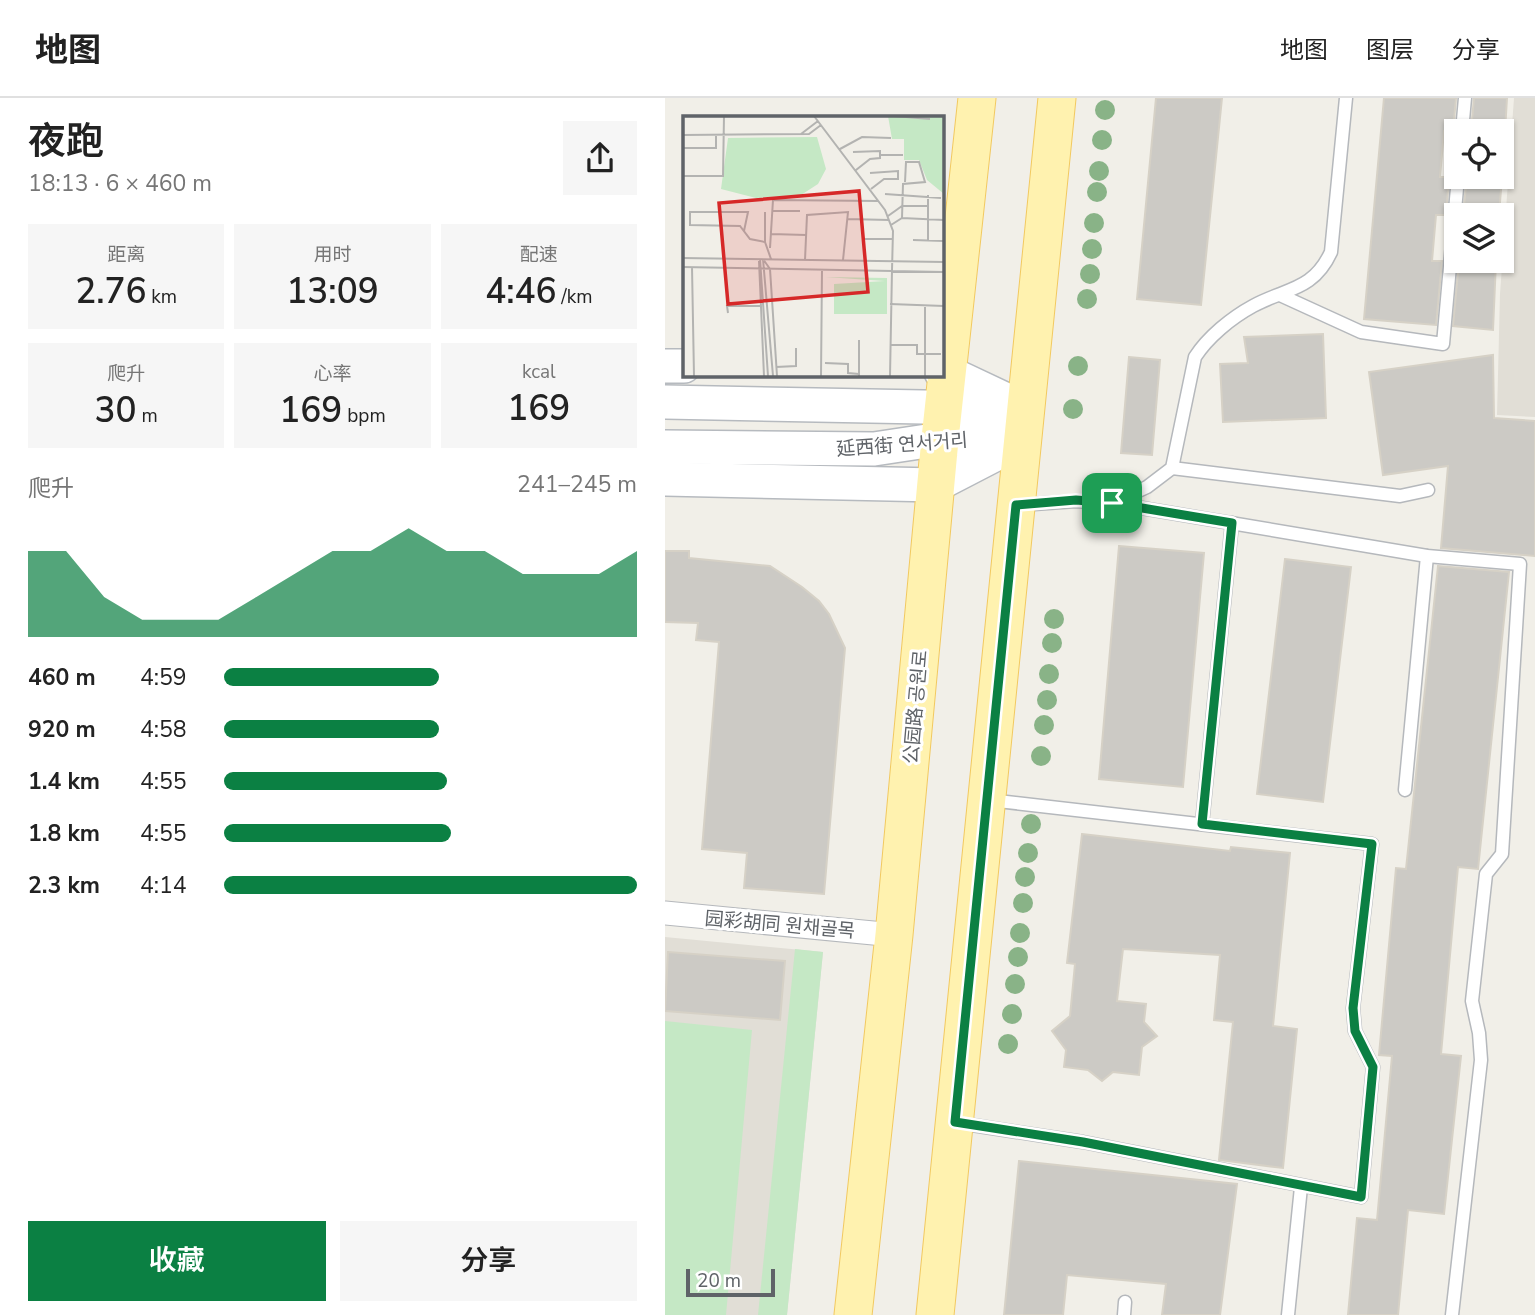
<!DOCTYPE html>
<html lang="zh">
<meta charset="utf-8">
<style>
:root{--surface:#fff;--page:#f6f6f6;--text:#222;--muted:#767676;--line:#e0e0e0;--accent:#0b8043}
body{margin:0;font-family:"Nunito Sans","Noto Sans SC","Noto Sans KR",sans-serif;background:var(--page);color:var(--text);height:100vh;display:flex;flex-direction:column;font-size:26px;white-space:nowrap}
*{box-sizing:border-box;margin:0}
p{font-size:23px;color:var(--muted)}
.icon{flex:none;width:38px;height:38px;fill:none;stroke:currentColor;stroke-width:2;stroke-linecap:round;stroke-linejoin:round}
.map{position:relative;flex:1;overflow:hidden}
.side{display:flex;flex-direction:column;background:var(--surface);width:665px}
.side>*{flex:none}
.buttons{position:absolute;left:779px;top:21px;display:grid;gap:14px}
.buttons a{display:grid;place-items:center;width:70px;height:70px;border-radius:0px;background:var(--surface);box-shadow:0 2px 5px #0004;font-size:35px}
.scale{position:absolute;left:21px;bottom:18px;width:89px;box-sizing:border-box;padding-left:7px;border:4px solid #5f6368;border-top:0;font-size:19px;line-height:24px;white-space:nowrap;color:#5f6368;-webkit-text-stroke:5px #fff;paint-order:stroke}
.pin{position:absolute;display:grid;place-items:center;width:60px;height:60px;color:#fff;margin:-30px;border-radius:14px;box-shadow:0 4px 10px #0006}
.round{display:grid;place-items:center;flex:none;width:74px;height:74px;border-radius:0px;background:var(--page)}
.headline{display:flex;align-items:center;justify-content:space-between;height:119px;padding:0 28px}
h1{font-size:38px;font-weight:600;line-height:52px}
.figures{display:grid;grid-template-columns:repeat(3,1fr);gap:10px;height:119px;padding:7px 28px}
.figures div{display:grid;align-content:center;border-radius:0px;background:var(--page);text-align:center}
.figures b{font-size:35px;font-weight:600}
.figures small{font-size:19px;font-weight:400}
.figures p{font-size:19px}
.chart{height:196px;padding:14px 28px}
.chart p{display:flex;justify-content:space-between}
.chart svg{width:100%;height:126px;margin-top:7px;fill:var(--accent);opacity:.7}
.action{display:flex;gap:14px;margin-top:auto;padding:14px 28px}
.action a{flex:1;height:80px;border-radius:0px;background:var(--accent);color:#fff;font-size:28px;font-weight:600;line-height:80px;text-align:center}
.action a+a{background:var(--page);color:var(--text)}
ul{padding:0 28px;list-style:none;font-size:23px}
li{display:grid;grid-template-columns:112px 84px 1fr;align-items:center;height:52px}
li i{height:18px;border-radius:9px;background:var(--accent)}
header{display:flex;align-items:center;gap:42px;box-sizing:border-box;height:98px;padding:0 35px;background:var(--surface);border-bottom:2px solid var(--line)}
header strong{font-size:33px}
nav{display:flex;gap:38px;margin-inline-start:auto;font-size:24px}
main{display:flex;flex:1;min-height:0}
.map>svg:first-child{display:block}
</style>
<header>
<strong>地图</strong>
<nav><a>地图</a><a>图层</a><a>分享</a></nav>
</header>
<main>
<section class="side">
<div class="headline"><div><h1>夜跑</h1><p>18:13 · 6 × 460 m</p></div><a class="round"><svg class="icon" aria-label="share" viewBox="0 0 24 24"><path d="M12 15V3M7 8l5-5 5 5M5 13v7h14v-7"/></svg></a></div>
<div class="figures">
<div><p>距离</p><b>2.76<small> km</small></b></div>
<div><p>用时</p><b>13:09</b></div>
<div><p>配速</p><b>4:46<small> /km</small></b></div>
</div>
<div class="figures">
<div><p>爬升</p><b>30<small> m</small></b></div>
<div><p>心率</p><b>169<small> bpm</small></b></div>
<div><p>kcal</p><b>169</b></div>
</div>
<div class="chart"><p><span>爬升</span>241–245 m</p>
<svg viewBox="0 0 160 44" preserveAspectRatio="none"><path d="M0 44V14L10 14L20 30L30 38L40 38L50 38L60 30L70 22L80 14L90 14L100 6L110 14L120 14L130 22L140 22L150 22L160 14V44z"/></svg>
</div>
<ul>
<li><b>460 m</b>4:59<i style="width:52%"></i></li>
<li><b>920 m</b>4:58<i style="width:52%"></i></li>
<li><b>1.4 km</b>4:55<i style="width:54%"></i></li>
<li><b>1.8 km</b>4:55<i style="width:55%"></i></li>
<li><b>2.3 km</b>4:14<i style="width:100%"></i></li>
</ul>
<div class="action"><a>收藏</a><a>分享</a></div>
</section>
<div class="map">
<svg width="870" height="1217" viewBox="0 0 870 1217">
<rect width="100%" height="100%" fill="#f1efe8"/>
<g fill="#e1ded6">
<path d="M849 0H870V319L832 317 835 196Z"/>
<path d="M0 839 158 854 122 1217H0Z"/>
</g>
<g fill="#c5e8c5">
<path d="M130 851 158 854 122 1217H93Z"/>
<path d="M0 923 87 932 61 1217H0Z"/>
</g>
<g fill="#cccac5" stroke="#d6d1c6" stroke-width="2">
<path d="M491 0H557L536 207 472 201Z"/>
<path d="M719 0H791L788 33H779L775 79H784L781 117H771L767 163H777L771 227 699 221Z"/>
<path d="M809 0H842L840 33H806Z"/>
<path d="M802 79H837L834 117H798Z"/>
<path d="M794 163H831L828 232 788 228Z"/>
<path d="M658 236 661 320 558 324 555 266 583 265 579 239Z"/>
<path d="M828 257 829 320 870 323V458L776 450 783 368 718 377 704 274Z"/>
<path d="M464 259 495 262 487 357 456 355Z"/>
<path d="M454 448 539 455 518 689 434 681Z"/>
<path d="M0 453H24V460L105 468 137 489 154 503 164 516 180 550 159 796 79 790 82 755 37 751 54 544 31 542 33 525 0 524Z"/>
<path d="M620 461 686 469 658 704 592 696Z"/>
<path d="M773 468 844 474 813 771 793 769 776 956 796 958 779 1116 743 1112 733 1217H683L692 1120 712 1122 727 958 714 957 731 770 741 771Z"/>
<path d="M417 736 565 753 566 749 625 755 608 928 632 931 618 1070 554 1062 568 924 549 922 555 857 458 851 452 903 481 906 479 924 492 938 477 949 474 977 448 974 437 983 423 972 399 969 401 952 387 933 405 918 410 866 402 865Z"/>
<path d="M3 854 120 863 115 922 0 913Z"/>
<path d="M354 1063 572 1086 555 1217H497L501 1186 402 1177 398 1217H339Z"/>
</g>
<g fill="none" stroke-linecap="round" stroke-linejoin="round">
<defs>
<g id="lane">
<path d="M797 33 800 0"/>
<path d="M615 197 696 234 778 246 793 79"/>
<path d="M507 370 735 398 763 392"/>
<path d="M447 405 762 458 855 466 837 756 821 776 807 903 814 935 816 962 787 1217"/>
<path d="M355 407 411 403 447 405 482 389 507 370 530 259C543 239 566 220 588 208 621 190 648 193 666 154L681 0"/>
<path d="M740 692 762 458"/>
<path d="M537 726 567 425"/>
<path d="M294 1025 418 1044 696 1099 708 969 690 933 688 910 707 746 324 702"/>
<path d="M459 1217 460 1204"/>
<path d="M623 1217 636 1089"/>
</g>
<path id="street" d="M0 815 229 837"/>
<g id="secondary">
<path d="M0 268H19"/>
<path d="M276 274H282L352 307"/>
<path d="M0 304 360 311"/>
<path d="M0 349 209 351 275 341 354 342"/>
<path d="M0 381 271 387 358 342"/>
</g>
<g id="primary">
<path d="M188 1217 229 837 275 341 312 0"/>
<path d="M270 1217 392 0"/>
</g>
</defs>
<use href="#lane" stroke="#b5b8bc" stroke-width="15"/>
<use href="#street" stroke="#b5b8bc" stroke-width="25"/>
<use href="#secondary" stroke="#b6babf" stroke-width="36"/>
<use href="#primary" stroke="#f2c960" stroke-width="39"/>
<use href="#lane" stroke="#fff" stroke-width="12"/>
<use href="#street" stroke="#fff" stroke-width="23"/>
<use href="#secondary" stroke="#fff" stroke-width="33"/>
<use href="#primary" stroke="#fff2af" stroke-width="37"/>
</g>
<g fill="#89b387">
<circle cx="440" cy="12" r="10"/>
<circle cx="437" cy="42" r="10"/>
<circle cx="434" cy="73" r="10"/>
<circle cx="432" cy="94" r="10"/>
<circle cx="429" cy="125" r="10"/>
<circle cx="427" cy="151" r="10"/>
<circle cx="425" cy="176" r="10"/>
<circle cx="422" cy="201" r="10"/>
<circle cx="413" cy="268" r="10"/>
<circle cx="408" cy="311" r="10"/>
<circle cx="389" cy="521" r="10"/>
<circle cx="387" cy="545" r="10"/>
<circle cx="384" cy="576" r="10"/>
<circle cx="382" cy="602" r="10"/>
<circle cx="379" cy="627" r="10"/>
<circle cx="376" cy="658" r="10"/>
<circle cx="366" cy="726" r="10"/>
<circle cx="363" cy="755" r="10"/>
<circle cx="360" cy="779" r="10"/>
<circle cx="358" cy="805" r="10"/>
<circle cx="355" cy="835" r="10"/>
<circle cx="353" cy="859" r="10"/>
<circle cx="350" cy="886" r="10"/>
<circle cx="347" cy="916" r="10"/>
<circle cx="343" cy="946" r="10"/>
</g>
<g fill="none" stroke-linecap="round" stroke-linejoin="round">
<defs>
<path id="route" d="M411 402 447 405 567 425 537 726 707 746 688 910 690 933 708 969 696 1099 418 1044 290 1024 351 407Z"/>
</defs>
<use href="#route" stroke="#fff" stroke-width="14"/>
<use href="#route" stroke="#0b8043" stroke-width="9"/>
</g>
<g text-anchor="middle" stroke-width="6" stroke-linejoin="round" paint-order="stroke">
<g font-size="19" fill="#5f6368" stroke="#fff">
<text transform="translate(237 346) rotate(-4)" y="7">延西街 연서거리</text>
<text transform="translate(250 609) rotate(-85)" y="7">公园路 공원로</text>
<text transform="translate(115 826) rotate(5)" y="7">园彩胡同 원채골목</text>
</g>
</g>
<g transform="translate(18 18)">
<rect width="261" height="261" fill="#f1efe8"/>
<path d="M205 0H261V78L244 64 236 44H221V23H209ZM134 21 143 53 135 68 118 79 73 82 38 73 45 22ZM142 161 204 162V198H151V168L202 165Z" fill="#c5e8c5"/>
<path fill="none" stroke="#b3b3b1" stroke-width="2" d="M131 0 202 94 210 115 209 154M211 0 247 3M118 18 135 5M0 19 126 18 138 9M0 32H33V19M157 33 179 21 208 22M170 36 197 35V42L187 43 173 54M197 39H220M187 57 215 55V63H201L188 73M0 60H40L41 0M202 78 258 82M90 95H117M82 96V126M205 100 219 90H245M219 102 220 68 242 66 236 46H223L222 66M164 103 206 104M208 109 219 102 261 104M61 115 65 96H7V109L57 110 67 123 82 126 88 143M88 118 123 119M179 123H210M230 124 261 125M245 125V79M87 132 90 84 195 85M0 142 261 146M77 143 85 260M80 143 87 153 94 260M80 143 90 260M122 144 124 99 165 96 160 144M76 145 81 260M0 151 261 156M9 151 11 260M207 188 261 190M45 197 44 190H77M207 229H234V238H258M142 247 165 248V257L176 258M93 251 113 250V232M138 260 139 153M176 260V224M207 260 209 154M242 260V189"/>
<path fill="#d62828" fill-opacity="0.15" stroke="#d62828" stroke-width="3.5" d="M176 75 185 176 45 188 36 87Z"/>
<rect width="261" height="261" fill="none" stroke="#5f6368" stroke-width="3.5"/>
</g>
</svg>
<div class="buttons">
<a><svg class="icon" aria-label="locate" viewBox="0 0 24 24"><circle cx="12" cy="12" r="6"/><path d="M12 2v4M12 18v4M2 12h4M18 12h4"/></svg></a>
<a><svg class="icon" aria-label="layers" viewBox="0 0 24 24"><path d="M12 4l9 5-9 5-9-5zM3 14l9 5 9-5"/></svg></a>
</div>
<div class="scale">20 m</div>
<div class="pin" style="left:447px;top:405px;background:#1e9e55"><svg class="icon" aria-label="arrive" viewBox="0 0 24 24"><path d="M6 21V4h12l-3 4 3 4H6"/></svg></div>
</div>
</main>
